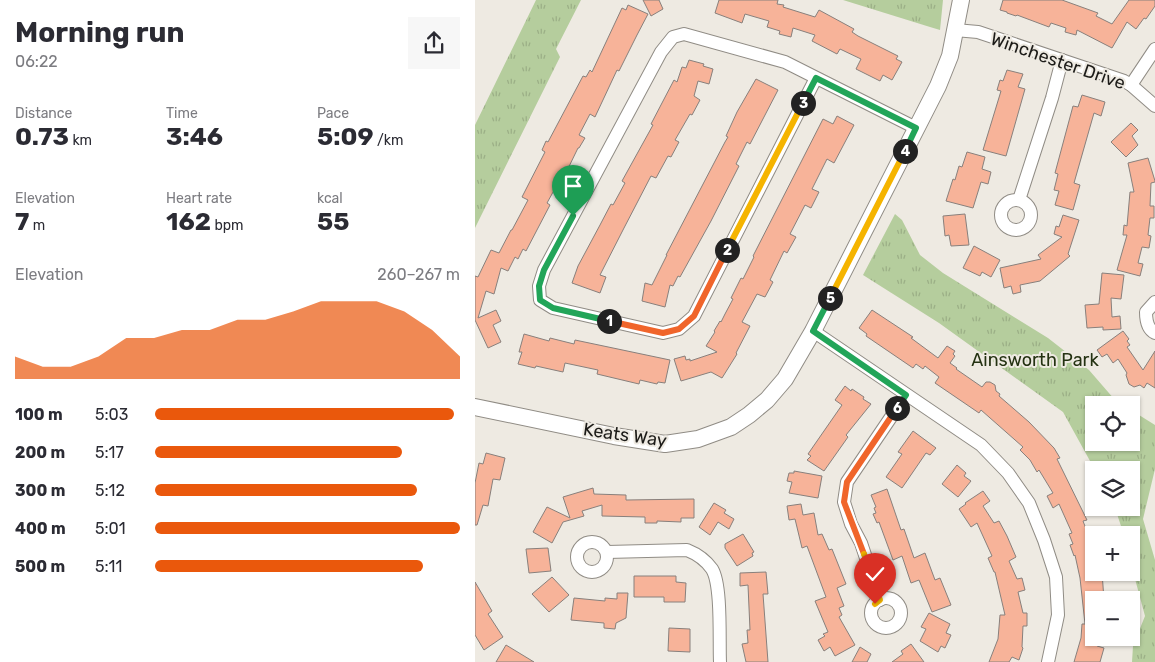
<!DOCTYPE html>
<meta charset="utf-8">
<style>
:root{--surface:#fff;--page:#f7f7f7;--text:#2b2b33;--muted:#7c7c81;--accent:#ea580c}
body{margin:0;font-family:Rubik,sans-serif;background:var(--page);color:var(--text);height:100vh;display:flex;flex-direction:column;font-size:19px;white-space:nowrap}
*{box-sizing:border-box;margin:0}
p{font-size:16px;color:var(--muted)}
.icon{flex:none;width:28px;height:28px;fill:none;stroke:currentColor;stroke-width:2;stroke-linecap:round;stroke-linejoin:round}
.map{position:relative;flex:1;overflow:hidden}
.drawer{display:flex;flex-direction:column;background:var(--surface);width:475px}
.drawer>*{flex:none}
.fabs{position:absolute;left:610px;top:396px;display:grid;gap:10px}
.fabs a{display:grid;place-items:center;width:55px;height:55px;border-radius:0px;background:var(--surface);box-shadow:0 1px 4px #0004;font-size:25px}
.pin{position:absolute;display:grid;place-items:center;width:42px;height:42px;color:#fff;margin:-51px -21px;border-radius:50% 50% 50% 0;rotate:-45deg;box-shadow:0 0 5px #0007}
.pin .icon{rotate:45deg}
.km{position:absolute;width:25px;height:25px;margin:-12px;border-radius:50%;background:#222;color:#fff;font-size:14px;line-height:25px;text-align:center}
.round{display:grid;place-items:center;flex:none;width:52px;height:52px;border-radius:0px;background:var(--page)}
.head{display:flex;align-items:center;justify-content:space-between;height:85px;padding:0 15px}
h1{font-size:28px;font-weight:700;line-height:38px}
.stats{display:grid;grid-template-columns:repeat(3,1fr);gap:8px;height:85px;padding:5px 15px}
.stats div{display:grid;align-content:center}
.stats b{font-size:25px;font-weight:700}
.stats small{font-size:14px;font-weight:400}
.stats p{font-size:14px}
.chart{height:140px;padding:10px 15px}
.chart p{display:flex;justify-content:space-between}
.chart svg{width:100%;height:90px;margin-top:5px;fill:var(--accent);opacity:.7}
ul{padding:0 15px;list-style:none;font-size:16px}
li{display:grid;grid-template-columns:80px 60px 1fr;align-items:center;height:38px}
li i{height:12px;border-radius:6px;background:var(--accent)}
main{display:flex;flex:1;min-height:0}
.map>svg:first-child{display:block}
</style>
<main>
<section class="drawer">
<div class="head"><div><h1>Morning run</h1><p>06:22</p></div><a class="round"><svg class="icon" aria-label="share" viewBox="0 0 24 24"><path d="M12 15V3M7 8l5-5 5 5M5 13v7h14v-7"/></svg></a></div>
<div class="stats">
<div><p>Distance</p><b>0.73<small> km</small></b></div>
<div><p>Time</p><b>3:46</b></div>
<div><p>Pace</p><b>5:09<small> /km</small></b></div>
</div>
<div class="stats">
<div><p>Elevation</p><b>7<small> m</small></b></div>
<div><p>Heart rate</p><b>162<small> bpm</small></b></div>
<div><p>kcal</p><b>55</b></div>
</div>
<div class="chart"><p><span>Elevation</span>260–267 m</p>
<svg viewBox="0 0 160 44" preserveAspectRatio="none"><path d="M0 44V33L10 38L20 38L30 33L40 24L50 24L60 20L70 20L80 15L90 15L100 11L110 6L120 6L130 6L140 11L150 20L160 33V44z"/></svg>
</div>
<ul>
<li><b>100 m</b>5:03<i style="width:98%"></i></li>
<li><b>200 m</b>5:17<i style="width:81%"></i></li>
<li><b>300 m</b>5:12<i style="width:86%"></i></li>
<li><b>400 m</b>5:01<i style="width:100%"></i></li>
<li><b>500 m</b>5:11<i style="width:88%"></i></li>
</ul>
</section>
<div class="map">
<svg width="680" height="662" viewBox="0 0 680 662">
<defs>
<pattern id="park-tufts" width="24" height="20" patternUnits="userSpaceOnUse" patternTransform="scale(1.25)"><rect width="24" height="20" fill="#b5cd9d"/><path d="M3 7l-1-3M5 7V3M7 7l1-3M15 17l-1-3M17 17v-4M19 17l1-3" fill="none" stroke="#9baf86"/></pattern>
</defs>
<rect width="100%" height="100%" fill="#eeeae2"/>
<g fill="url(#park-tufts)">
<path d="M61 0H106L81 49 85 57 0 228V125Z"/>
<path d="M368 0H468L465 30 455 27Z"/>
<path d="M420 214 427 220 445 255 468 273 573 338 614 370 640 400 648 405H619V442H656V410L680 425V469L668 519 680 560V662H657L658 646 670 616 656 564V535H649L640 508H656V470H620L588 412 464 323 388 275Z"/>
</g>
<g fill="#f7b399" stroke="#88807c">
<path d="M168 0H184L188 9 176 16Z"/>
<path d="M244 0H303L302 4 309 5 308 7 340 17 344 10 379 29 377 32 383 36 423 56 421 59 427 62 417 80 408 75 405 81 381 69 386 59 365 49 362 54 337 41 340 35 318 28 316 37 304 34 305 31 292 27 294 21 270 14 267 23 240 13Z"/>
<path d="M528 0H587L623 13 621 16 637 24 654 0H680V6L671 19 669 18 661 29 652 22 637 48 602 30 601 35 590 32 591 28 576 23 574 27 542 15 541 16 532 13V12L525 10Z"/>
<path d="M153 5 173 14 162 35 144 71 142 70 120 117 115 114 104 135 110 138 104 148H103L85 185 83 183 72 203 75 205 51 251 48 249 43 259 40 257 33 271 26 268 19 294 11 291 3 318 21 310 26 321 18 325 26 342 13 348 0 320V276L3 277 16 250 24 253 36 230H37L53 200 47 197 70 152 67 150 71 141 73 142 108 76 111 77 115 70 117 72 147 8 151 10Z"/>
<path d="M214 60 229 64 228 66 238 69 234 84 223 81 219 96 225 100 217 115 215 114 200 140 204 142 196 157 193 156 181 178 176 176 149 228 125 275 131 277 125 293 97 283 103 266 125 225 136 204 138 205 150 183 147 181 178 125 176 124 199 80 202 82 207 67 211 68Z"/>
<path d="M532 70 548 74 543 87 550 89 531 156 508 150 526 91 522 90 525 80 528 81Z"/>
<path d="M281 79 303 90 275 144 272 142 261 164 264 166 236 221 205 277 203 276 198 286 195 285 190 307 167 301 170 283 177 285 192 255H191L250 142 253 137 251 136 262 112Z"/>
<path d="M607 95 630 102 626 116 619 113 599 183 605 185 598 210 580 205 584 191 579 190 583 174 580 173 598 106 603 107Z"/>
<path d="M362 116 379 125 359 163 352 159 337 189 344 192 336 208 330 205 315 234 321 237 312 253 309 251 295 280 298 282 290 297 282 294 267 322 275 326 261 353 262 354 247 378 236 372 206 381 199 359 210 356 211 360 215 359V361L242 352 231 346 240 332 239 331 245 321 246 322 250 314 258 299 256 298 266 278 268 279 279 257 278 256 348 119 358 124Z"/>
<path d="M656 123 663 130 657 136 663 145 651 157 636 142Z"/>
<path d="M492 152 510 157 507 169 516 172 513 184 506 182 498 208 471 201 478 179 480 180 484 166 487 167Z"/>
<path d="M673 158 680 181V182L676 183 675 206H679V218H675L673 235 676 236 674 248 667 247 663 263 668 264 665 276 642 270 652 235H648L649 225 652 226 655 192H659L653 163Z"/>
<path d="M490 214 494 245 476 246 474 235 470 236 468 216Z"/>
<path d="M588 215 604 220 593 254 595 256 565 281 545 285 546 292 538 294 536 286 529 288 525 268 566 259 563 255 587 237 579 234 581 226 584 227Z"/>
<path d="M499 246 525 260 516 277 507 272 505 276 488 268Z"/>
<path d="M627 273 649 275 646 299 636 298 637 317 645 316 646 329 628 330V327L612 328 610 305 624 304Z"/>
<path d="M397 310 438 337 436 338 463 358 472 346 480 351 478 354 480 356 475 363 482 368 481 369 507 387 511 382H515L520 385 521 391 525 394 524 396 554 422 579 448 585 458 582 459 612 520 608 521 615 539 619 537V572H627L629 600H619V638H622V646L629 648 625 662H599L606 638 607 624H610L605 578 600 555 599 556 595 545 598 544 594 534 597 533 584 504 578 508 572 496 578 493 564 470 562 472 555 460 545 450 548 447 506 410 504 413 460 383 464 377 450 366 448 369 441 364 438 368 391 336 392 334 384 328Z"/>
<path d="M648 331 654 339 652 341 655 345 652 347 668 370 680 351V388L672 383 669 388 665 385 659 387 654 384 651 375 652 373 643 359 638 363 632 354 627 357 622 350Z"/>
<path d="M49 334 74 341 75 338 99 344 100 340 195 360 190 383 183 382 182 384 165 380 164 384 122 374 123 370 90 363 88 372 61 366 60 368 43 364 47 352H44Z"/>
<path d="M370 386 376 391 377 389 389 397 388 399 396 404 371 435 373 437 349 471 332 460 336 456 333 454 367 405 360 400Z"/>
<path d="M438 431 461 448 455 455 451 453 427 488 411 477 427 454 423 452Z"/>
<path d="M11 453 30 458 25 480 18 479 13 506 8 505 2 525H0V483L4 463 8 464Z"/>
<path d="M482 465 491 473 489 476 496 481 483 497 467 484Z"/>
<path d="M319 471 347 476 343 498 314 493 317 482 312 481 314 473H319Z"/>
<path d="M118 488 119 494 151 495V500L219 499V518H206V522L182 521V523H170V517L127 516V505L107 511 109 516 88 522 77 543 58 532 72 507 95 518 88 497Z"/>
<path d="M412 489 426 530 429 529 439 558 450 553 460 580 465 578 476 605 457 612 444 580 436 583 427 556 418 560 404 522 402 523 398 514 401 513 399 508 401 507 396 495Z"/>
<path d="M508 491 515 501 508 506 519 523 524 521 532 536 541 557 534 561 542 579 547 578 550 590 543 592 548 613H552V626H548L547 647 548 648 544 660 537 657 534 662H514L523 639 525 615H530L520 572H519L513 558 517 556 502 523 496 527 484 509 491 504 490 503Z"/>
<path d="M239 503 251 510 249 513 259 519 254 529 243 522 235 535 224 527Z"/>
<path d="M326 504 328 515 339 513 343 535 347 534 354 550 357 549 371 584 362 588 369 606 364 608 367 615 364 617 380 645 360 656 355 647 349 651 343 640 350 636 348 634 353 632 340 601 351 597 332 546 327 548 320 519 314 520 312 506Z"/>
<path d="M268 534 279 552 277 553 278 556 262 566 250 548V544Z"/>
<path d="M73 548 76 571 54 573 51 549Z"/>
<path d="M291 572 293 594H288L293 662H271L267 644 273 643 272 630H275L273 585 265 586V573Z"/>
<path d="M159 576H201V582L211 583 210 602H189V597H159Z"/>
<path d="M77 577 94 595 74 612 57 594Z"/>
<path d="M0 582 17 611 13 614 28 637 9 650 0 635Z"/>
<path d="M142 593H153L151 618 141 623 140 629 129 628V623L96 620 99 598 130 601V598L142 599Z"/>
<path d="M454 613 475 624 471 633 476 635 470 648 466 646 463 652 445 641 451 629 446 627Z"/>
<path d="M194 628 215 629V652L193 651Z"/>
<path d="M436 644 449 662H417L428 654 426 651Z"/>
<path d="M31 645 59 662H21Z"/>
<path d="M385 647 396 654 392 662H377Z"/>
</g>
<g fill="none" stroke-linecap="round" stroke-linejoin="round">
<defs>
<g id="minor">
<path d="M480 30 503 32 649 81 656 85 680 106"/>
<path d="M341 78 219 316 204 329 188 333 78 308 65 300 64 286 69 270 186 52 198 37 209 34 310 62 441 128"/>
<path d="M656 85 680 49"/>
<path d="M544 200 577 98 587 60"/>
<circle cx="541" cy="215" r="15"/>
<path d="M680 302 671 312C671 320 672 329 680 333"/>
<path d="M338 331 506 445 533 473 554 503 569 540 581 577 583 615 573 662"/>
<circle cx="117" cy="557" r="15"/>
<path d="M132 552 212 550C222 554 230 559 237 569 247 585 244 641 245 662"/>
<circle cx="411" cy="613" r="15"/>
<path d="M405 600 386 543 376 524 369 502 372 482 431 395"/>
</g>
<path id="tertiary" d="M0 407 139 436 190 444 223 439 256 427 274 415 292 400 310 379 338 331 463 86 475 56 486 0"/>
</defs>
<use href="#minor" stroke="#908c85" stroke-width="14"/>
<use href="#tertiary" stroke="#908c85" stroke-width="18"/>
<use href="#minor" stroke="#fff" stroke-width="12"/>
<use href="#tertiary" stroke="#fff" stroke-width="16"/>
</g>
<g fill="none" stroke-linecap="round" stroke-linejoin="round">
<defs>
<path id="split-1" d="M98 216 69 270 64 286 65 300 78 308 134 321"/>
<path id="split-2" d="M134 321 188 333 204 329 219 316 252 250"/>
<path id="split-3" d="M252 250 328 103"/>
<path id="split-4" d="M328 103 341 78 441 128 430 151"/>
<path id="split-5" d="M355 298 430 151"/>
<path id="split-6" d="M355 298 338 331 431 395 422 408"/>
<path id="split-7" d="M389 554 369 502 372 482 422 408"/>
<path id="split-8" d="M389 554 405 600 400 604"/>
</defs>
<use href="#split-1" stroke="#fff" stroke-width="10"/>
<use href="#split-2" stroke="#fff" stroke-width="10"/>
<use href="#split-3" stroke="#fff" stroke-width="10"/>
<use href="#split-4" stroke="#fff" stroke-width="10"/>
<use href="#split-5" stroke="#fff" stroke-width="10"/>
<use href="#split-6" stroke="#fff" stroke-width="10"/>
<use href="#split-7" stroke="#fff" stroke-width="10"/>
<use href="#split-8" stroke="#fff" stroke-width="10"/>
<use href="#split-1" stroke="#22a559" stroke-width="6"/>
<use href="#split-2" stroke="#f0652b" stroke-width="6"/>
<use href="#split-3" stroke="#f5b400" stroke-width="6"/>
<use href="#split-4" stroke="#22a559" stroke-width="6"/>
<use href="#split-5" stroke="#f5b400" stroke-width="6"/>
<use href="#split-6" stroke="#22a559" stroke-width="6"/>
<use href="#split-7" stroke="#f0652b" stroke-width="6"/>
<use href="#split-8" stroke="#f5b400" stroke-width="6"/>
</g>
<g text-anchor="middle" stroke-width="4" stroke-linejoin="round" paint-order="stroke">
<g font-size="18" fill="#1c1b18" stroke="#eeeae2">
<text transform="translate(583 61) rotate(19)" y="6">Winchester Drive</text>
<text transform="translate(150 435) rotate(8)" y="6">Keats Way</text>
</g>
<g font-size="18" fill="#243212" stroke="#eeeae2">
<text x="560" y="366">Ainsworth Park</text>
</g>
</g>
</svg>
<div class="fabs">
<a><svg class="icon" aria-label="locate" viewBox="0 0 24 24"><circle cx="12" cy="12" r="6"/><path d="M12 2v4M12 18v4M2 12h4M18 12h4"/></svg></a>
<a><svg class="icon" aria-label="layers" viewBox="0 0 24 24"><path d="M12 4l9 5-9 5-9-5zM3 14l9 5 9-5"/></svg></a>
<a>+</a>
<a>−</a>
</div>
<div class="pin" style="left:98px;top:216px;background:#1e9e55"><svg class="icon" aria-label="arrive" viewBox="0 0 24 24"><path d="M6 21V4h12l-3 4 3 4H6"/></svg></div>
<div class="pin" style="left:400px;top:604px;background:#d93025"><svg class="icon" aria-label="check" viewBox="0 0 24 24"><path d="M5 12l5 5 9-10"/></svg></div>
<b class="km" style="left:134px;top:321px">1</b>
<b class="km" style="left:252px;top:250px">2</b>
<b class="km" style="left:328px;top:103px">3</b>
<b class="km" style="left:430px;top:151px">4</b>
<b class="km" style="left:355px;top:298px">5</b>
<b class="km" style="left:422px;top:408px">6</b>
</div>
</main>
